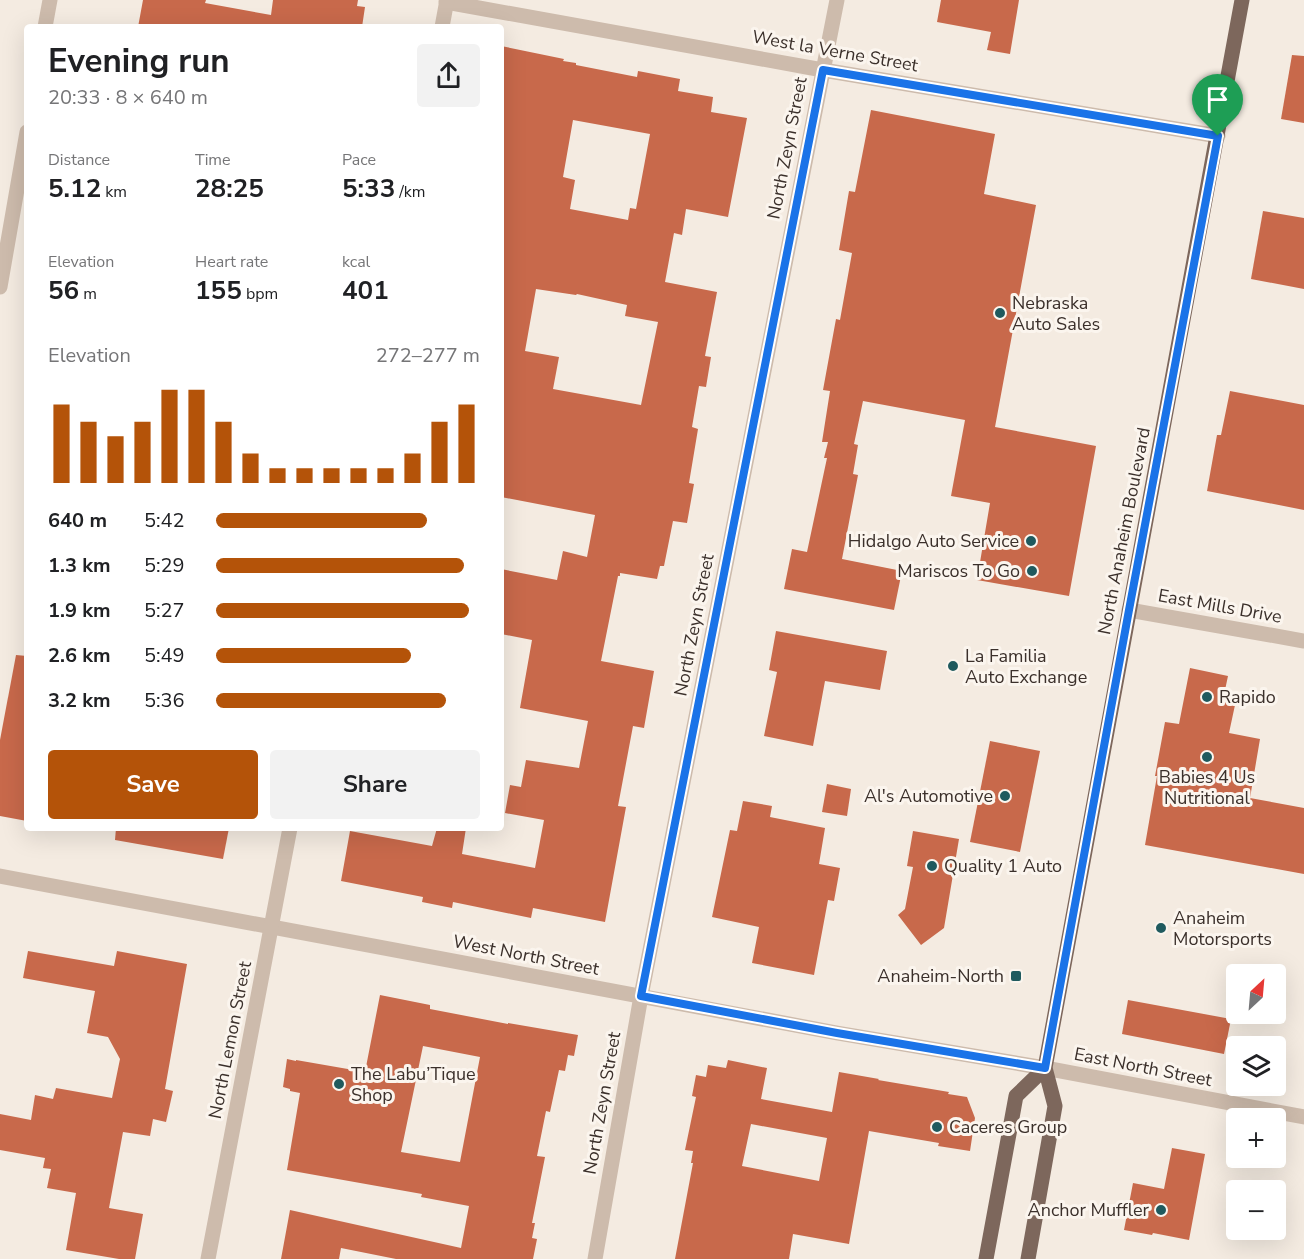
<!DOCTYPE html>
<meta charset="utf-8">
<style>
:root{--surface:#fff;--page:#f2f2f2;--text:#202124;--muted:#757577;--accent:#b45309}
body{margin:0;font-family:"Nunito Sans",sans-serif;background:var(--page);color:var(--text);height:100vh;display:flex;flex-direction:column;font-size:22px;white-space:nowrap}
*{box-sizing:border-box;margin:0}
p{font-size:20px;color:var(--muted)}
.icon{flex:none;width:33px;height:33px;fill:none;stroke:currentColor;stroke-width:2;stroke-linecap:round;stroke-linejoin:round}
.map{position:relative;flex:1;overflow:hidden}
.drawer{position:absolute;left:24px;top:24px;width:480px;height:807px;display:flex;flex-direction:column;background:var(--surface);border-radius:6px;box-shadow:0 6px 24px #0002}
.drawer>*{flex:none}
.needle{width:39px;rotate:26deg}
.fabs{position:absolute;left:1226px;top:964px;display:grid;gap:12px}
.fabs a{display:grid;place-items:center;width:60px;height:60px;border-radius:6px;background:var(--surface);box-shadow:0 6px 24px #0002;font-size:30px}
.pin{position:absolute;display:grid;place-items:center;width:51px;height:51px;color:#fff;margin:-62px -26px;border-radius:50% 50% 50% 0;rotate:-45deg;box-shadow:0 0 6px #0007}
.pin .icon{rotate:45deg}
.round{display:grid;place-items:center;flex:none;width:63px;height:63px;border-radius:6px;background:var(--page)}
.overview{display:flex;align-items:center;justify-content:space-between;height:102px;padding:0 24px}
h1{font-size:33px;font-weight:700;line-height:45px}
.stats{display:grid;grid-template-columns:repeat(3,1fr);gap:9px;height:102px;padding:6px 24px}
.stats div{display:grid;align-content:center}
.stats b{font-size:26px;font-weight:700}
.stats small{font-size:16px;font-weight:400}
.stats p{font-size:16px}
.chart{height:168px;padding:12px 24px}
.chart p{display:flex;justify-content:space-between}
.chart svg{width:100%;height:108px;margin-top:6px;stroke:var(--accent);stroke-width:6}
.primary-button{display:flex;gap:12px;margin-top:auto;padding:12px 24px}
.primary-button a{flex:1;height:69px;border-radius:6px;background:var(--accent);color:#fff;font-size:24px;font-weight:700;line-height:69px;text-align:center}
.primary-button a+a{background:var(--page);color:var(--text)}
ul{padding:0 24px;list-style:none;font-size:20px}
li{display:grid;grid-template-columns:96px 72px 1fr;align-items:center;height:45px}
li i{height:15px;border-radius:8px;background:var(--accent)}
.map>svg:first-child{display:block}
</style>
<div class="map">
<svg width="1304" height="1259" viewBox="0 0 1304 1259">
<rect width="100%" height="100%" fill="#f4ebe1"/>
<g fill="#c8694b" fill-rule="evenodd">
<path d="M143 0H206L205 3 271 15 273 0H358L357 6 365 7 362 27H138Z"/>
<path d="M941 0H1019L1010 54 987 50 991 32 937 22Z"/>
<path d="M501 46 564 59 563 61 576 63V65L637 77 638 71 680 79 678 91 713 97 711 112 747 118 728 217 686 209 682 235 674 233 665 282 717 292 705 356 711 357 706 387 699 386 692 427 698 429 689 483 694 484 687 523 673 521 664 566H660L657 579 620 573V576H618L601 661 654 671 644 728 633 726 618 806 626 807 605 922 533 908 531 918 453 902 452 908 422 902 423 897 341 881 350 831 432 846 437 828H466L462 854 535 868 544 820 505 813 510 785 521 787 526 760 579 768 588 721 520 708 532 640 501 634V569L557 580 563 551 587 557 595 515 501 497ZM573 120 650 134 636 209 630 208 628 220 570 209 575 180 563 177ZM536 289 576 295 577 294 627 305 625 316 658 322 641 405 553 389 559 357 525 351Z"/>
<path d="M1292 55 1304 56V123L1281 119Z"/>
<path d="M871 110 995 134 984 194 1036 205 995 427 1096 446 1069 596 977 580 990 503 951 496 965 420 863 401 854 444 858 445 853 474 858 475 842 559 902 571 894 610 784 589 792 549 807 552 827 458H824L828 442H822L830 391 823 390 836 319 840 320 852 253 839 250 849 191 855 192Z"/>
<path d="M1263 211 1304 218V289L1251 279Z"/>
<path d="M1230 391 1304 405V510L1207 491 1217 435H1221Z"/>
<path d="M776 631 887 651 880 690 825 681 813 746 764 736 777 672 769 670Z"/>
<path d="M16 655 27 656V821L0 816V740Z"/>
<path d="M1190 668 1228 676 1225 690 1231 691 1229 703 1235 705 1229 733 1260 739 1250 798 1304 808V874L1145 845 1157 776H1155L1165 722 1179 724Z"/>
<path d="M990 741 1040 751 1020 852 970 842Z"/>
<path d="M827 784 851 789 847 816 822 812Z"/>
<path d="M743 801 772 806 770 817 825 828 819 864 840 868 834 901 828 900 814 975 752 963 759 927 712 917 730 830 737 831Z"/>
<path d="M116 828H229L223 859 115 840Z"/>
<path d="M913 831 959 839 944 928 921 945 898 915 905 909 913 867 907 866Z"/>
<path d="M28 951 114 966 117 951 187 964 165 1089 173 1091 166 1122 153 1119 150 1136 123 1132 109 1208 143 1214 135 1259H119L66 1250 76 1193 47 1188 51 1169 43 1168 45 1158 0 1150V1114L31 1120 35 1095 53 1099 56 1088 112 1098 120 1059 108 1037 87 1033 95 991 23 978Z"/>
<path d="M380 995 430 1005V1009L508 1024V1023L578 1035 574 1056 568 1055 565 1071 559 1070 550 1112 546 1111 537 1156 545 1157 532 1223H535L532 1238 537 1239 533 1259H396L341 1248 339 1259H281L290 1210 461 1248 469 1206 421 1197 422 1194 287 1170 300 1093 290 1091V1089L283 1087 287 1059 296 1061V1060L365 1072ZM423 1046 480 1057 460 1162 401 1152Z"/>
<path d="M1128 1000 1231 1019 1224 1054 1122 1034Z"/>
<path d="M728 1060 767 1068 761 1099 832 1112 839 1072 879 1079 878 1080 949 1092 948 1094 967 1097 975 1118 970 1151 938 1146 939 1143 869 1131 849 1244 793 1234 789 1259H675L693 1163H691L693 1151 685 1150 696 1097 692 1096 696 1075 706 1077 708 1065 726 1068ZM751 1124 827 1138 819 1181 742 1166Z"/>
<path d="M1172 1148 1205 1154 1189 1240 1153 1233 1152 1235 1124 1230 1133 1183 1164 1189Z"/>
</g>
<g fill="none" stroke-linecap="round" stroke-linejoin="round">
<g stroke="#cdbbac" stroke-width="15">
<path d="M446 2 823 70 1218 136"/>
<path d="M45 27 50 0"/>
<path d="M442 27 447 0"/>
<path d="M0 287 27 132"/>
<path d="M1129 610 1304 641"/>
<path d="M0 876 837 1033 1045 1068 1304 1117"/>
<path d="M208 1259 290 828"/>
<path d="M595 1259 641 996 837 0"/>
</g>
<g stroke="#7d675c" stroke-width="15">
<path d="M986 1259 1016 1096 1045 1068"/>
<path d="M1028 1259 1055 1106 1045 1068 1242 0"/>
</g>
</g>
<g fill="none" stroke-linecap="round" stroke-linejoin="round">
<defs>
<path id="route" d="M823 70 1218 136 1129 610 1045 1068 837 1033 641 996Z"/>
</defs>
<use href="#route" stroke="#fff" stroke-width="12"/>
<use href="#route" stroke="#1a73e8" stroke-width="8"/>
</g>
<g fill="#1f5a5e" stroke="#fbf5ee" stroke-width="2">
<circle cx="1000" cy="313" r="6"/>
<circle cx="1031" cy="541" r="6"/>
<circle cx="1032" cy="571" r="6"/>
<circle cx="953" cy="666" r="6"/>
<circle cx="1207" cy="697" r="6"/>
<circle cx="1207" cy="757" r="6"/>
<circle cx="1005" cy="796" r="6"/>
<circle cx="932" cy="866" r="6"/>
<circle cx="1161" cy="928" r="6"/>
<rect x="1010" y="970" width="12" height="12" rx="3"/>
<circle cx="339" cy="1084" r="6"/>
<circle cx="937" cy="1127" r="6"/>
<circle cx="1161" cy="1210" r="6"/>
</g>
<g text-anchor="middle" stroke-width="6" stroke-linejoin="round" paint-order="stroke">
<g font-size="18" fill="#3b302b" stroke="#fbf5ee">
<text transform="translate(835 51) rotate(10)" y="6">West la Verne Street</text>
<text transform="translate(787 148) rotate(-79)" y="6">North Zeyn Street</text>
<text transform="translate(1124 531) rotate(-79)" y="6">North Anaheim Boulevard</text>
<text transform="translate(1220 606) rotate(10)" y="6">East Mills Drive</text>
<text transform="translate(694 625) rotate(-79)" y="6">North Zeyn Street</text>
<text transform="translate(526 955) rotate(11)" y="6">West North Street</text>
<text transform="translate(230 1040) rotate(-79)" y="6">North Lemon Street</text>
<text transform="translate(1143 1067) rotate(11)" y="6">East North Street</text>
<text transform="translate(602 1103) rotate(-80)" y="6">North Zeyn Street</text>
</g>
<g font-size="18" fill="#3b302b" stroke="#fbf5ee" text-anchor="start">
<text x="1012" y="309">Nebraska<tspan x="1012" dy="21">Auto Sales</tspan></text>
<text x="1019" y="547" text-anchor="end">Hidalgo Auto Service</text>
<text x="1020" y="577" text-anchor="end">Mariscos To Go</text>
<text x="965" y="662">La Familia<tspan x="965" dy="21">Auto Exchange</tspan></text>
<text x="1219" y="703">Rapido</text>
<text x="1207" y="783" text-anchor="middle">Babies 4 Us<tspan x="1207" dy="21">Nutritional</tspan></text>
<text x="993" y="802" text-anchor="end">Al's Automotive</text>
<text x="944" y="872">Quality 1 Auto</text>
<text x="1173" y="924">Anaheim<tspan x="1173" dy="21">Motorsports</tspan></text>
<text x="1004" y="982" text-anchor="end">Anaheim-North</text>
<text x="351" y="1080">The Labu’Tique<tspan x="351" dy="21">Shop</tspan></text>
<text x="949" y="1133">Caceres Group</text>
<text x="1149" y="1216" text-anchor="end">Anchor Muffler</text>
</g>
</g>
</svg>
<div class="fabs">
<a><svg class="needle" viewBox="-14 -14 28 28"><path d="M0-13l5 13h-10z" fill="#e53935"/><path d="M0 13l5-13h-10z" fill="#757577"/></svg></a>
<a><svg class="icon" aria-label="layers" viewBox="0 0 24 24"><path d="M12 4l9 5-9 5-9-5zM3 14l9 5 9-5"/></svg></a>
<a>+</a>
<a>−</a>
</div>
<div class="pin" style="left:1218px;top:136px;background:#1e9e55"><svg class="icon" aria-label="arrive" viewBox="0 0 24 24"><path d="M6 21V4h12l-3 4 3 4H6"/></svg></div>
<section class="drawer">
<div class="overview"><div><h1>Evening run</h1><p>20:33 · 8 × 640 m</p></div><a class="round"><svg class="icon" aria-label="share" viewBox="0 0 24 24"><path d="M12 15V3M7 8l5-5 5 5M5 13v7h14v-7"/></svg></a></div>
<div class="stats">
<div><p>Distance</p><b>5.12<small> km</small></b></div>
<div><p>Time</p><b>28:25</b></div>
<div><p>Pace</p><b>5:33<small> /km</small></b></div>
</div>
<div class="stats">
<div><p>Elevation</p><b>56<small> m</small></b></div>
<div><p>Heart rate</p><b>155<small> bpm</small></b></div>
<div><p>kcal</p><b>401</b></div>
</div>
<div class="chart"><p><span>Elevation</span>272–277 m</p>
<svg viewBox="0 0 160 44" preserveAspectRatio="none"><path d="M5 44V12M15 44V19M25 44V25M35 44V19M45 44V6M55 44V6M65 44V19M75 44V32M85 44V38M95 44V38M105 44V38M115 44V38M125 44V38M135 44V32M145 44V19M155 44V12"/></svg>
</div>
<ul>
<li><b>640 m</b>5:42<i style="width:80%"></i></li>
<li><b>1.3 km</b>5:29<i style="width:94%"></i></li>
<li><b>1.9 km</b>5:27<i style="width:96%"></i></li>
<li><b>2.6 km</b>5:49<i style="width:74%"></i></li>
<li><b>3.2 km</b>5:36<i style="width:87%"></i></li>
</ul>
<div class="primary-button"><a>Save</a><a>Share</a></div>
</section>
</div>
